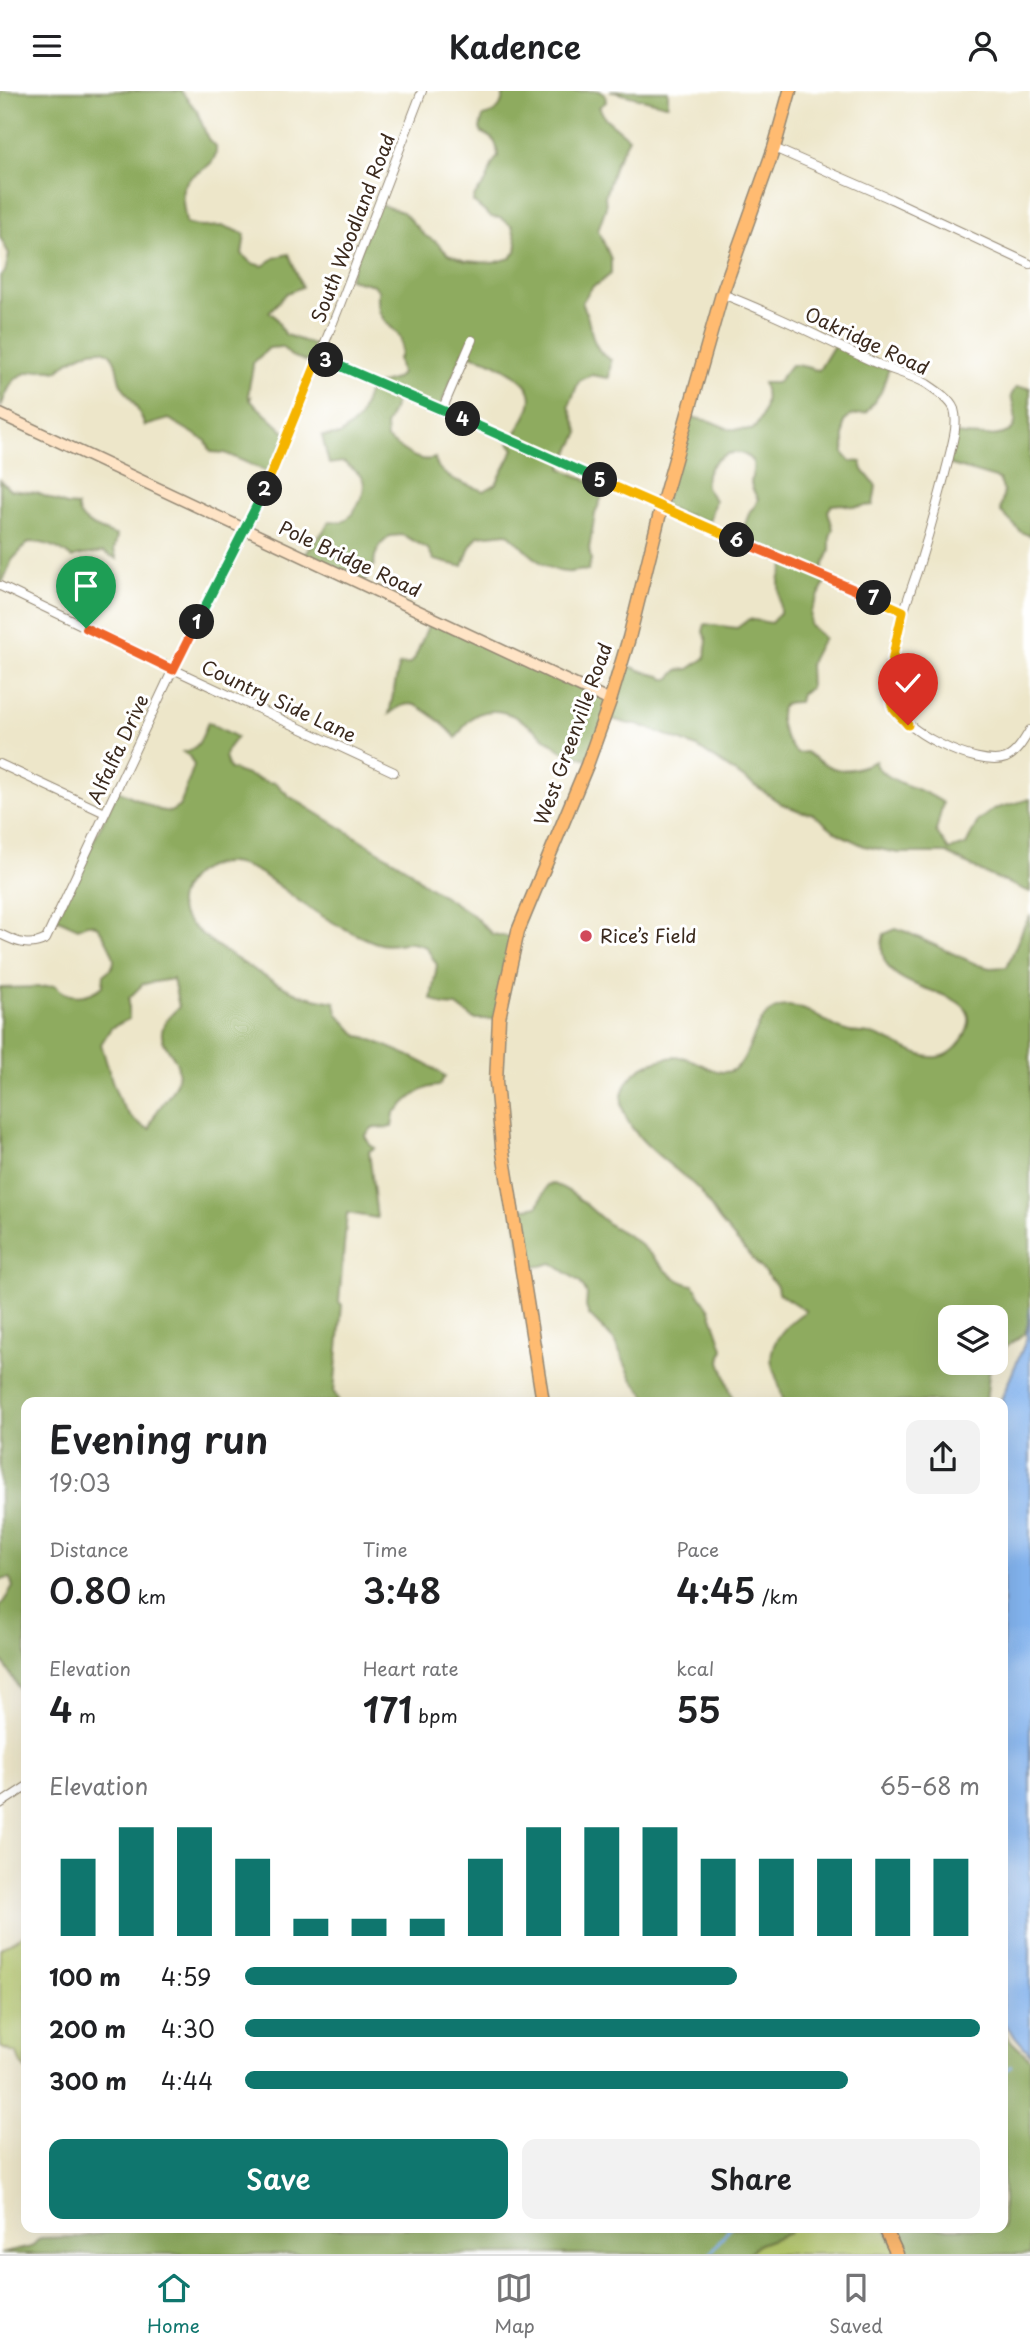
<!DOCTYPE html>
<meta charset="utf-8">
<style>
:root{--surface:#fff;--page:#f2f2f2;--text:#202124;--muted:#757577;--line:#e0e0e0;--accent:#0f766e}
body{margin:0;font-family:"Playpen Sans",sans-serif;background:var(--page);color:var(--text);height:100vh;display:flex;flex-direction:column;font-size:26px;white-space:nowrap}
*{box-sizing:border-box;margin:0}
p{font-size:23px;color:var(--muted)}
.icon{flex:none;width:38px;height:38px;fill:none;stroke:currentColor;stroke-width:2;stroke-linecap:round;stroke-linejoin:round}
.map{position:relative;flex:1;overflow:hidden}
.drawer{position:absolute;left:21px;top:1306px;width:987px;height:836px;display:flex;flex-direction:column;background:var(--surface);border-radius:14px;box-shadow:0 7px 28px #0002}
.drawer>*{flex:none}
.controls{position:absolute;left:938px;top:1214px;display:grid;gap:14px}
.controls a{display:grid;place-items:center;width:70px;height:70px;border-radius:14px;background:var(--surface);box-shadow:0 7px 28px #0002;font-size:35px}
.pin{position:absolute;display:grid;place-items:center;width:60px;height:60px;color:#fff;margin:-72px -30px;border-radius:50% 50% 50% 0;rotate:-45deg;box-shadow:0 0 7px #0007}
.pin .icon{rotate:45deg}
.km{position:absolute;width:35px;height:35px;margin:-18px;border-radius:50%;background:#222;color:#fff;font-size:19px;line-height:35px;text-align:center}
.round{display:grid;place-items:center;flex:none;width:74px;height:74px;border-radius:14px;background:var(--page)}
.head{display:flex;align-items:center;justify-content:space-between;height:119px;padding:0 28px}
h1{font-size:38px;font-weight:600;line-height:52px}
.stats{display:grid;grid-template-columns:repeat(3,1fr);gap:10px;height:119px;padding:7px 28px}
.stats div{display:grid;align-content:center}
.stats b{font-size:35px;font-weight:600}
.stats small{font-size:19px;font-weight:400}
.stats p{font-size:19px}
.chart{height:196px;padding:14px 28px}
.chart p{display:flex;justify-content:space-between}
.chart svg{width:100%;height:126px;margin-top:7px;stroke:var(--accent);stroke-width:6}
.button{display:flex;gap:14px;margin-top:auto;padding:14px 28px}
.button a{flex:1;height:80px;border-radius:14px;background:var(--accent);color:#fff;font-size:28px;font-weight:600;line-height:80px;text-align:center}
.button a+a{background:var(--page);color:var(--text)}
ul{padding:0 28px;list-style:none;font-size:23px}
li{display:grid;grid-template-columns:112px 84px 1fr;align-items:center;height:52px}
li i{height:18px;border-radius:9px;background:var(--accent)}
header{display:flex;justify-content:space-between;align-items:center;height:91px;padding:0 28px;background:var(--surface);font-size:32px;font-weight:600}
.tab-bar{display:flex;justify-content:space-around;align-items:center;height:98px;border-top:2px solid var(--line);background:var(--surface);font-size:19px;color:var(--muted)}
.tab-bar a{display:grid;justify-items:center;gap:4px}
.tab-bar .current{color:var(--accent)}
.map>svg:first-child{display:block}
</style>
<header><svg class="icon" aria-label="menu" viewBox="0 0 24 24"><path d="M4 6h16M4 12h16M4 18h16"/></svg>Kadence<svg class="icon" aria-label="person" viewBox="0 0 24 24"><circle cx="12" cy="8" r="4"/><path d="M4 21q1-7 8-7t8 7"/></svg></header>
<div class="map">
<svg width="1030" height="2163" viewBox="0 0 1030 2163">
<rect width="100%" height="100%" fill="#fff"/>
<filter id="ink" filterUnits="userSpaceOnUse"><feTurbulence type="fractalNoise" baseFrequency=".0143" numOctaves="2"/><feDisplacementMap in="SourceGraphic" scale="14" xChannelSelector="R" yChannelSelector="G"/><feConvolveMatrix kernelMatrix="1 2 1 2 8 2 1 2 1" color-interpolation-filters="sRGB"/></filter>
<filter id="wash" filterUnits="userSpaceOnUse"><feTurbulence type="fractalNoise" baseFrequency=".00686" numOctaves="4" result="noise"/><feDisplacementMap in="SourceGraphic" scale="28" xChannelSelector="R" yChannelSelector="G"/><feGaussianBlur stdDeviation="1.57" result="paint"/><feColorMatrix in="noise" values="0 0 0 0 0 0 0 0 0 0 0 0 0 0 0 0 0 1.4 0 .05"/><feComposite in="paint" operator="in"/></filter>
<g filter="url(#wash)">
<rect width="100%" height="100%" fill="#ede6c9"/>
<g fill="#b3c66a" stroke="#777844" stroke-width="2">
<path d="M26 1842V1979L21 1973 17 1963 0 1956V1858Z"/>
<path d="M791 2137H886L898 2163H747L759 2153 789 2142Z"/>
</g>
<g fill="#8eab5e" stroke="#646a3e" stroke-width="2" fill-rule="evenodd">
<path d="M0 0H181L197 20 208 48 216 55C218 81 190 77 183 98 181 106 185 122 186 132L202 136 224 135 245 143 242 163 251 172 263 175 276 166 289 163 302 196 287 202 269 221C280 227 278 236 286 244L321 256 314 273 291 265 282 256 269 257 253 272C253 285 247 294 249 307L251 306 250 309 288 344 270 382 225 362 211 361 206 350 169 328 145 335C139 316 130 308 121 293 117 285 118 274 113 267 102 247 68 270 57 280 45 277 20 280 13 291 7 298 4 309 0 317V185L5 181 9 163 0 146Z"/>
<path d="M504 0H600L605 4 606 11 599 16 605 27 629 47 616 71 605 105 606 116 598 139 611 168V183L598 193 593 195 582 211C592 230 589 259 611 269L609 287 591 284 579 290 569 315 579 342 561 377 605 398 595 423 589 458 591 469 588 480C579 478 574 482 566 481 542 480 526 457 507 442L478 445 470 456 463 475H460L434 469 428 458 403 444 390 445 380 454 375 465 374 474 361 496 304 466C312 453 323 443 330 430 332 430 339 431 341 431 353 428 367 401 363 389 360 381 350 376 343 371L329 373 322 345 340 344 359 328 370 296 395 288 401 283 398 267 400 266C407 238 389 242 380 222 377 215 378 207 378 199L374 194 349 188 378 113 403 121 424 144 436 151 448 163 465 170 493 172 511 167 516 160 517 152 512 135 500 127 491 126 473 111C474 101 480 100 485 92 491 83 489 73 498 66 497 51 495 48 482 42L480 37 483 25C499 21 502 16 504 0ZM463 261C473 266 484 267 494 272 544 297 537 310 509 352L514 358 496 393 484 400C467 393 437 387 435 367 418 374 401 357 387 348L386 335 399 304 440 316Z"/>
<path d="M610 0H668V14H666Z"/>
<path d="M836 251 889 277 881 301 866 322 850 325 844 331V363L850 370 861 371 863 379 876 395 873 414 854 416 842 413 832 414 828 420 833 438 830 446V460L821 480 828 486 811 520 810 534 824 547C820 552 811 569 809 575L810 597 801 603 799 611C795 611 791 611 787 612 771 620 786 655 798 662L806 661C835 682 843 684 876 670V675C894 695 923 696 943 712L936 740 949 759 966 754 978 730 994 718 1030 708V801L984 782 947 762H898L864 755 837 742 812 722 802 721 782 713 697 656 637 633H629L605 626 588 668C579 665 569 664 561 659 537 643 511 610 478 623 468 627 462 639 456 647 449 637 427 619 415 614 405 611 397 617 389 623L399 574 409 573 414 569 430 530 608 608 622 573C635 576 648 584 661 585L664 588H669L678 579 689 578 705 567 707 549 703 541 705 533 737 537 749 528 771 532 780 522 779 489 787 467 741 444 750 420 755 415 758 408C755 403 752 397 751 392 751 385 756 376 752 370 735 349 702 372 706 395 707 400 712 405 715 409L709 431 663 416 689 326 710 330 729 338 752 339C764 328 769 307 763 292H777L791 274C802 273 809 278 819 279Z"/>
<path d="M1016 296 1030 297V445L1021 441 1000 420 1004 400 999 388 948 373 954 343C968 344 1012 351 1015 332 1017 324 1013 313 1011 305Z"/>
<path d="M0 389 10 399 37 402 66 414 77 415C79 434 101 438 117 445L114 459 117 468 103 461C91 464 83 462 72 467 59 456 46 451 29 451L12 469 0 497Z"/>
<path d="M208 631 237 646C226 660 221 662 230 678L267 691 276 692 289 705 408 778 422 791 473 824 492 843 516 847 498 928H474L457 915 444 914 431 908 437 874 426 856C420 854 412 851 405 852 389 854 386 856 369 849 349 841 326 828 308 816 284 801 260 774 229 772 217 771 199 778 191 787 183 796 175 810 181 821 193 845 273 892 299 903 310 907 324 909 335 911L337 922 358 945 365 946C392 958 422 968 445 985L439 995C420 995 408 1010 394 1022L392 1036 372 1037 365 1045 370 1054 375 1057 369 1060 377 1127 347 1122 339 1211 342 1214 334 1301 339 1311H26V1610L0 1565V1516L13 1496 10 1487 0 1489V897L42 896 55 894C67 909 88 907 103 895L104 883C109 879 114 876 114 869 114 863 101 837 95 834 89 831 84 834 78 837L56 827 118 699 159 719 170 721 180 715 194 674 189 665 183 661C200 659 202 645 208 631ZM173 888 179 916C139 952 182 957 178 984 175 1006 153 1016 150 1038 116 1026 111 983 101 953L111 937 129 928V907L143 893Z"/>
<path d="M1030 826V1226L1025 1242 998 1262 996 1267V1227H950V1272H993L989 1282 986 1311H783C782 1298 775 1286 772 1273 767 1251 790 1230 806 1220L778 1202 777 1195C758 1174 739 1153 721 1131 713 1122 708 1110 700 1100 678 1075 594 1030 631 986 641 974 663 966 679 966 694 966 708 981 723 981 756 983 747 914 788 915 811 916 826 934 846 940 856 943 868 941 878 945 906 955 939 985 962 949 1002 886 864 915 884 843L896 838 902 839 978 874 990 877 1007 876 1025 833Z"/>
<path d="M553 1093C576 1100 591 1120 610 1134 621 1141 633 1146 642 1155 657 1168 672 1192 693 1194L710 1219 723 1257 720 1270 734 1311H648L647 1306 632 1288 614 1249 589 1224 586 1216 587 1203 580 1191 552 1172 541 1175 524 1176 514 1120 538 1115 547 1094Z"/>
<path d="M1003 1938 1012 1951 1030 1968V2163H898L886 2137H1003Z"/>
<path d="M133 2137H791L789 2142 759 2153 747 2163H0L31 2156 40 2147 80 2146Z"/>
</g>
<path fill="#83b4ef" stroke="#5f6f86" stroke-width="2" d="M1030 1216V1963L1003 1931V1311H1000L1026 1249Z"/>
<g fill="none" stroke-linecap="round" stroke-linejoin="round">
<g stroke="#83b4ef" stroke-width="2.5">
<path d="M1003 1982 1012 1975"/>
<path d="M710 2163 730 2137"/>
</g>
</g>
</g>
<g filter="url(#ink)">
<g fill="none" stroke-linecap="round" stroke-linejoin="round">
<defs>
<g id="street">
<path d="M774 57 891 108 1030 173"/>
<path d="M722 203C776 223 826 250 878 273 893 280 912 284 927 293 936 299 950 308 954 318 959 334 951 356 948 371 939 407 929 443 918 478 905 515 886 569 891 608 895 638 978 678 1006 667 1017 662 1024 649 1030 639"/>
<path d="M319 266 662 417 903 520"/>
<path d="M442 319 472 249"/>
<path d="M0 495 173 578 394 681"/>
<path d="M0 673 105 722"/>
<path d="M0 843C16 851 29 857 46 848L173 578 246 438 270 388 338 219 422 0"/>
<path d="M0 1713 26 1696"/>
</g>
<path id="secondary" d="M0 323 610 610"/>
<g id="primary">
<path d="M543 1311 502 1055 496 991 499 927 518 840 587 674 610 610 629 547 662 414 722 203 774 57 790 0"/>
<path d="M885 2137 897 2163"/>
</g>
</defs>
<use href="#street" stroke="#948874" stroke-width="10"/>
<use href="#secondary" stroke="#948874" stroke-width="13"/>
<use href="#primary" stroke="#948874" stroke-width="15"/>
<use href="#street" stroke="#fff" stroke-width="8"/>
<use href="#secondary" stroke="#ffe4c6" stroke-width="10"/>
<use href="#primary" stroke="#ffbb71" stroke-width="12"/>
</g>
</g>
<g fill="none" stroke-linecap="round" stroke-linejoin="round" filter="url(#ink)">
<defs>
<path id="split-1" d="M86 537 173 579 197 531"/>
<path id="split-2" d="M197 531 265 398"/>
<path id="split-3" d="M265 398 319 266 326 269"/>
<path id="split-4" d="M326 269 463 328"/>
<path id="split-5" d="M463 328 600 389"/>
<path id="split-6" d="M600 389 737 449"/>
<path id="split-7" d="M737 449 874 507"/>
<path id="split-8" d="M874 507 903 520C898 542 883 597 893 617 897 623 903 628 908 634"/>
</defs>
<use href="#split-1" stroke="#fff" stroke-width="14"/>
<use href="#split-2" stroke="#fff" stroke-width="14"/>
<use href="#split-3" stroke="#fff" stroke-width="14"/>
<use href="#split-4" stroke="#fff" stroke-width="14"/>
<use href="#split-5" stroke="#fff" stroke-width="14"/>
<use href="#split-6" stroke="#fff" stroke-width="14"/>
<use href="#split-7" stroke="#fff" stroke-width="14"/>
<use href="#split-8" stroke="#fff" stroke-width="14"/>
<use href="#split-1" stroke="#f0652b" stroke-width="9"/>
<use href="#split-2" stroke="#22a559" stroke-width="9"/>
<use href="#split-3" stroke="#f5b400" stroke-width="9"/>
<use href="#split-4" stroke="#22a559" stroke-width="9"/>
<use href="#split-5" stroke="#22a559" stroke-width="9"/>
<use href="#split-6" stroke="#f5b400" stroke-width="9"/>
<use href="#split-7" stroke="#f0652b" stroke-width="9"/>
<use href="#split-8" stroke="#f5b400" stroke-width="9"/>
</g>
<circle fill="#d1495b" stroke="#fff" stroke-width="2.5" cx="586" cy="845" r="7"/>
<g text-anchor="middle" stroke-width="6" stroke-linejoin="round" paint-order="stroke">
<g font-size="19" fill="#3b2a1e" stroke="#fff">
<text transform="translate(353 137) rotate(-69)" y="7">South Woodland Road</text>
<text transform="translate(867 250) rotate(25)" y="7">Oakridge Road</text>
<text transform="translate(350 468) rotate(25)" y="7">Pole Bridge Road</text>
<text transform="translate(279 610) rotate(25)" y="7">Country Side Lane</text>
<text transform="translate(573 643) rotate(-70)" y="7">West Greenville Road</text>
<text transform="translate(118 658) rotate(-65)" y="7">Alfalfa Drive</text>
</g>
<g font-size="19" fill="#3b2a1e" stroke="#fff" text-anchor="start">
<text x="600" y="852">Rice’s Field</text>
</g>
</g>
</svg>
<div class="controls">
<a><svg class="icon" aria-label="layers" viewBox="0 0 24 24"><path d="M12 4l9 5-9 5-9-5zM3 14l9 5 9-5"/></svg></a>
</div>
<div class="pin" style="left:86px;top:537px;background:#1e9e55"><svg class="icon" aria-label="arrive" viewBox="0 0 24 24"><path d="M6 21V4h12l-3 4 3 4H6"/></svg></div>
<div class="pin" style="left:908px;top:634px;background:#d93025"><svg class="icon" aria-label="check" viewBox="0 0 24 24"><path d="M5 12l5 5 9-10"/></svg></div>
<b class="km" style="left:197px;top:531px">1</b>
<b class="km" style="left:265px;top:398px">2</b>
<b class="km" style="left:326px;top:269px">3</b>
<b class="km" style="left:463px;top:328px">4</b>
<b class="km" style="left:600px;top:389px">5</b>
<b class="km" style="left:737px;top:449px">6</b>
<b class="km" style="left:874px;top:507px">7</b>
<section class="drawer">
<div class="head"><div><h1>Evening run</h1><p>19:03</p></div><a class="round"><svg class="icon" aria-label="share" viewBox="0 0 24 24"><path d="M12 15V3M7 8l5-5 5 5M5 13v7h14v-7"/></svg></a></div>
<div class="stats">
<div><p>Distance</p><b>0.80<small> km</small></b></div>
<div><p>Time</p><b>3:48</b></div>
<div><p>Pace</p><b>4:45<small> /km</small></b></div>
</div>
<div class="stats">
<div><p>Elevation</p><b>4<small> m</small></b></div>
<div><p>Heart rate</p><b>171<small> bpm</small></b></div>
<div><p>kcal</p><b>55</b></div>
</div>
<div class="chart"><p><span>Elevation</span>65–68 m</p>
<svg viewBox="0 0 160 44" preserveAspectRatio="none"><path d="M5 44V17M15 44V6M25 44V6M35 44V17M45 44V38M55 44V38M65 44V38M75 44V17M85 44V6M95 44V6M105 44V6M115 44V17M125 44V17M135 44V17M145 44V17M155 44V17"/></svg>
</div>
<ul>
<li><b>100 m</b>4:59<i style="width:67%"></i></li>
<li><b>200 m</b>4:30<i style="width:100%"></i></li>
<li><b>300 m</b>4:44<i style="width:82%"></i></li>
</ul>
<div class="button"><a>Save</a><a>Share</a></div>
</section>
</div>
<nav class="tab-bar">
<a class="current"><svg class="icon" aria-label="home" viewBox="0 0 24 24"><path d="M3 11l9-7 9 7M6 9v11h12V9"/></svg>Home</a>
<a><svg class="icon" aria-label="map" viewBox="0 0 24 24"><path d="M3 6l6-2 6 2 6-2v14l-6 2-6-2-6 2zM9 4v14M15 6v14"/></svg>Map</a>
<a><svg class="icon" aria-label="saved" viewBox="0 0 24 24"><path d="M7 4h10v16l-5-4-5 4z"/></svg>Saved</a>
</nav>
